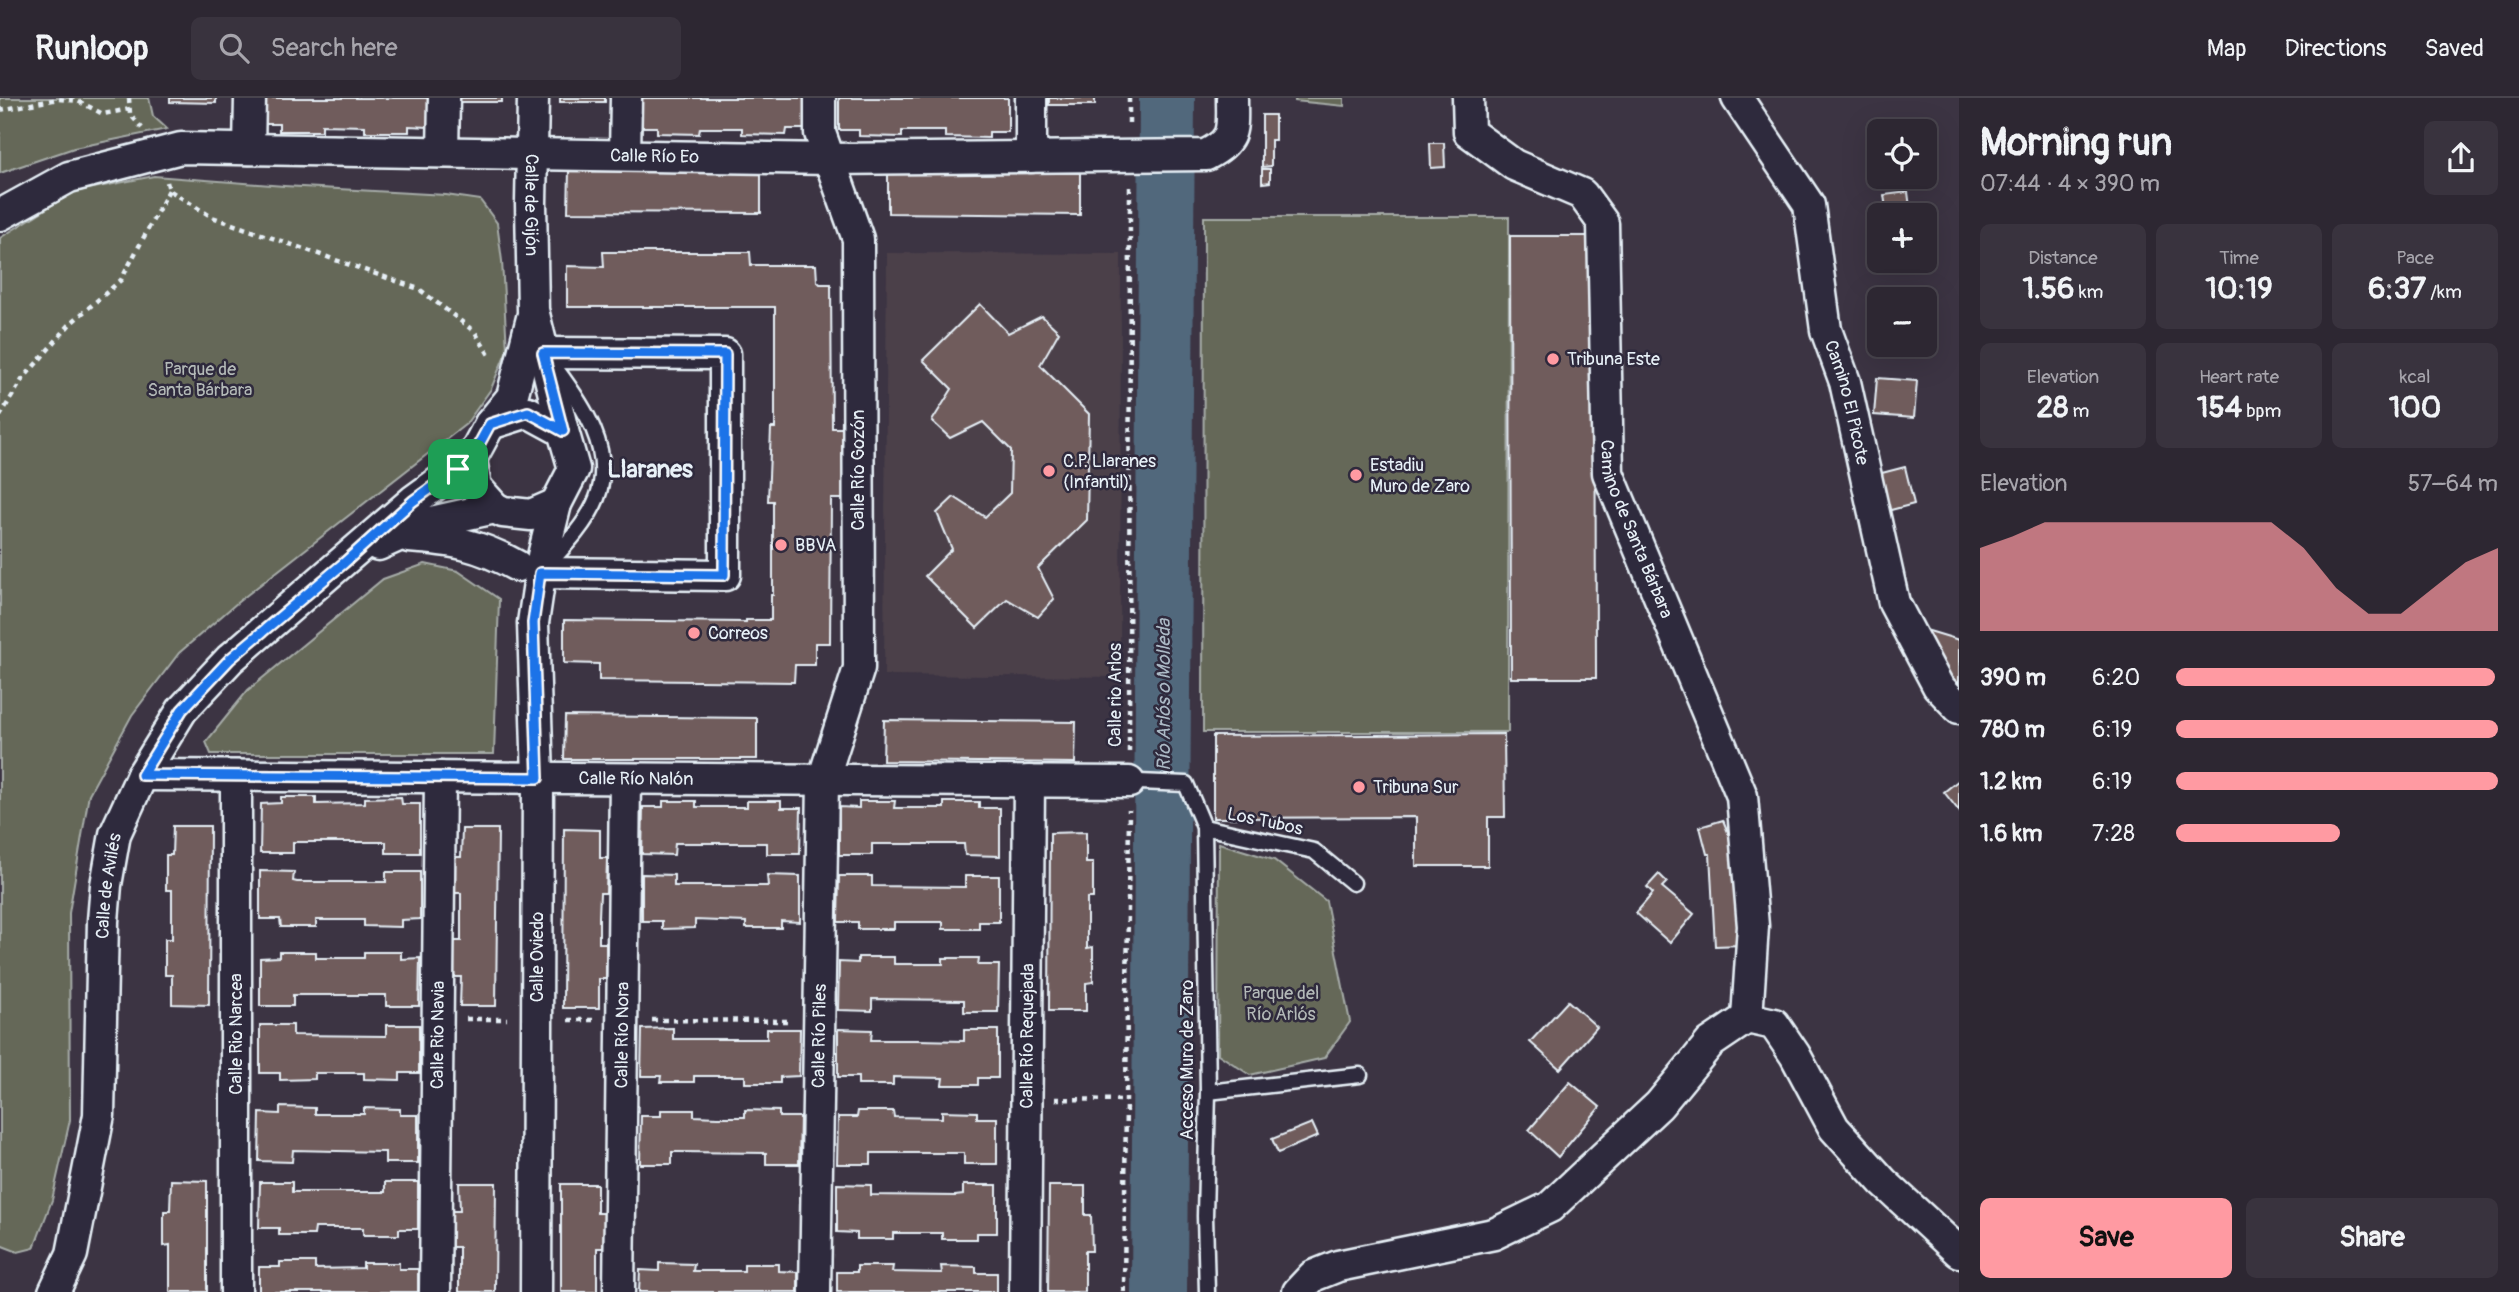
<!DOCTYPE html>
<meta charset="utf-8">
<style>
:root{--surface:#2d2732;--page:#39333e;--text:#f1f3f6;--muted:#a7a5ac;--line:#48444d;--accent:#ff9aa2}
body{margin:0;font-family:Pangolin,sans-serif;background:var(--page);color:var(--text);height:100vh;display:flex;flex-direction:column;font-size:26px;white-space:nowrap}
*{box-sizing:border-box;margin:0}
p{font-size:23px;color:var(--muted)}
.icon{flex:none;width:38px;height:38px;fill:none;stroke:currentColor;stroke-width:2;stroke-linecap:round;stroke-linejoin:round}
.map{position:relative;flex:1;overflow:hidden}
.panel{display:flex;flex-direction:column;background:var(--surface);width:560px}
.panel>*{flex:none}
.controls{position:absolute;left:1867px;top:21px;display:grid;gap:14px}
.controls a{display:grid;place-items:center;width:70px;height:70px;border-radius:10px;background:var(--surface);box-shadow:0 7px 28px #0002,0 0 0 2px var(--line);font-size:35px}
.pin{position:absolute;display:grid;place-items:center;width:60px;height:60px;color:#fff;margin:-30px;border-radius:14px;box-shadow:0 4px 10px #0006}
.round{display:grid;place-items:center;flex:none;width:74px;height:74px;border-radius:10px;background:var(--page)}
.overview{display:flex;align-items:center;justify-content:space-between;height:119px;padding:0 21px}
h1{font-size:38px;font-weight:700;line-height:52px}
.figures{display:grid;grid-template-columns:repeat(3,1fr);gap:10px;height:119px;padding:7px 21px}
.figures div{display:grid;align-content:center;border-radius:10px;background:var(--page);text-align:center}
.figures b{font-size:30px;font-weight:700}
.figures small{font-size:19px;font-weight:400}
.figures p{font-size:19px}
.chart{height:196px;padding:14px 21px}
.chart p{display:flex;justify-content:space-between}
.chart svg{width:100%;height:126px;margin-top:7px;fill:var(--accent);opacity:.7}
.primary-button{display:flex;gap:14px;margin-top:auto;padding:14px 21px}
.primary-button a{flex:1;height:80px;border-radius:10px;background:var(--accent);color:#111;font-size:28px;font-weight:700;line-height:80px;text-align:center}
.primary-button a+a{background:var(--page);color:var(--text)}
ul{padding:0 21px;list-style:none;font-size:23px}
li{display:grid;grid-template-columns:112px 84px 1fr;align-items:center;height:52px}
li i{height:18px;border-radius:9px;background:var(--accent)}
header{display:flex;align-items:center;gap:42px;box-sizing:border-box;height:98px;padding:0 35px;background:var(--surface);border-bottom:2px solid var(--line)}
header strong{font-size:33px}
nav{display:flex;gap:38px;margin-inline-start:auto;font-size:24px}
.search{width:490px;height:63px;background:var(--page);display:flex;align-items:center;gap:18px;box-sizing:border-box;padding:0 24px;border-radius:10px;color:var(--muted);font-size:26px}
main{display:flex;flex:1;min-height:0}
.map>svg:first-child{display:block}
</style>
<header>
<strong>Runloop</strong>
<div class="search"><svg class="icon" aria-label="search" viewBox="0 0 24 24"><circle cx="10" cy="10" r="6"/><path d="M15 15l6 6"/></svg>Search here</div>
<nav><a>Map</a><a>Directions</a><a>Saved</a></nav>
</header>
<main>
<div class="map">
<svg width="1959" height="1194" viewBox="0 0 1959 1194">
<rect width="100%" height="100%" fill="#3c3443"/>
<filter id="ink" filterUnits="userSpaceOnUse"><feTurbulence type="fractalNoise" baseFrequency=".0143" numOctaves="2"/><feDisplacementMap in="SourceGraphic" scale="14" xChannelSelector="R" yChannelSelector="G"/><feConvolveMatrix kernelMatrix="1 2 1 2 8 2 1 2 1" color-interpolation-filters="sRGB"/></filter>
<g filter="url(#ink)">
<path fill="#4b404a" d="M887 155 1121 156 1120 579 884 577Z"/>
<g fill="#656758" stroke="#a6aca8" stroke-width="2">
<path d="M0 0H149L153 18 167 31 74 50 0 75Z"/>
<path d="M1295 0H1344V8L1295 3Z"/>
<path d="M154 78 284 88 446 97 480 102 497 125 502 163 507 252 491 291 466 326 238 504 179 555 132 617 89 696 69 815 70 1022 52 1102 34 1150 18 1154 0 1147V140L73 94Z"/>
<path d="M1204 119H1509L1508 634H1203Z"/>
<path d="M425 466 458 473 499 501 494 656H211L206 644 248 592 383 481Z"/>
<path d="M1219 745 1274 762 1326 803 1350 924 1324 960 1250 977 1218 956Z"/>
</g>
<g fill="none" stroke-linecap="round" stroke-linejoin="round">
<path stroke="#51677c" stroke-width="56" d="M1159 1194 1167 0"/>
</g>
<g fill="#6f5b5c" stroke="#e8f1f8" stroke-width="2">
<path d="M170 0H216V5L170 4Z"/>
<path d="M259 0H429L428 29 409 28V34H365V28L322 27V33H279V26H259Z"/>
<rect x="457" y="0" width="45" height="4"/>
<rect x="560" y="0" width="45" height="4"/>
<path d="M637 0H806L805 31H787L786 37 742 36V30H700L699 36 657 35V29H636Z"/>
<path d="M839 0H1008V34H989V40L945 39V33H902V39L859 38V32H839Z"/>
<rect x="1049" y="0" width="46" height="7"/>
<path d="M1262 17H1275V42H1271V68L1262 69Z"/>
<path d="M1430 45H1444L1445 69 1431 70Z"/>
<path d="M1262 71H1270V84L1262 85Z"/>
<path d="M569 73 761 74V115L568 114Z"/>
<path d="M888 74 1080 75V117L888 115Z"/>
<path d="M1908 94 1911 117H1887L1884 97Z"/>
<path d="M1510 138H1595L1596 580H1511Z"/>
<path d="M603 154H750L751 167H816L817 183 820 186H831L832 330H845L843 401H831L830 545H815V567H795L794 584 599 582V566L564 565V522L746 524V522H771V497H773V403H768L771 330H775V209H567V168L604 169Z"/>
<path d="M980 206 1008 235 1042 218 1059 234 1040 267 1089 316 1087 422 1038 470 1054 501 1038 519 1007 501 977 530 925 478 952 451 937 415 954 399 985 419 1010 395 1011 352 983 324 950 340 932 323 952 291 923 262Z"/>
<path d="M1877 280 1917 283 1914 320 1874 317Z"/>
<path d="M1905 369 1914 406 1887 413 1878 376Z"/>
<path d="M1916 529 1959 542V596L1957 597 1940 561 1929 554Z"/>
<path d="M565 618 757 620V661H564Z"/>
<path d="M884 622 1076 624 1075 665 883 663Z"/>
<path d="M1504 636 1505 719H1488V768H1416V719L1213 720V638Z"/>
<path d="M1959 682V713L1944 694Z"/>
<path d="M281 699H316V706L365 705V700L401 699 402 706H420V755H386V744H293V755H260L261 706 281 705Z"/>
<path d="M663 703H696V709H747V703H781V710H801L800 756H767V745H675L674 757 642 756 643 709H663Z"/>
<path d="M859 703H895L894 710H944V704H979V710H1000V758L965 757 964 746H872V757H839V709L859 710Z"/>
<path d="M1723 722 1736 754 1742 847 1715 848 1710 756H1707L1700 729Z"/>
<path d="M173 728H210L209 907 172 906V877H165V841H172V792H166V757H172Z"/>
<path d="M462 731H498L496 908H460L461 879H453L454 843H461V795H454V759H461Z"/>
<path d="M564 731 600 732V760H607L606 795H600L599 819V845H606V881H599V910H563Z"/>
<path d="M1086 734V765H1093V800H1087V850L1093 849V884L1086 885V913H1049L1050 735Z"/>
<path d="M260 773 294 774 293 783 297 784H386V774H420V821L401 822V829L364 828V822H316V829H281L280 821H260Z"/>
<path d="M642 776 674 777V788H768L767 777 800 778V824L781 823V830H746V824L695 822V830L662 831V823H642Z"/>
<path d="M1659 776 1667 784 1662 789 1694 816 1670 845 1636 815 1653 795 1647 789Z"/>
<path d="M839 778H872V788L965 789V778H999V824H979V831H943V824H894V831H858V824H838Z"/>
<path d="M279 854H316V860H364V854H401V861L420 860 419 908H386V897H293V908H260V860L279 859Z"/>
<path d="M858 859H894V866H943V860H979L978 867H999L998 914H964V902L872 901V913L838 912 839 864 858 865Z"/>
<path d="M1568 903 1597 929 1560 971 1530 944Z"/>
<path d="M260 927H293V937L386 938V927H419V975H400V982L364 981V975H315V981L280 982V975H260Z"/>
<path d="M673 930V941H767V931H800L799 978 780 979V985H745V978H694V984H660L661 978H641L642 931Z"/>
<path d="M838 931 872 932 871 942H917L964 943V932H998V980H978V987H942L943 980 893 979V987H858V979H838Z"/>
<path d="M1570 984 1600 1009 1558 1059 1529 1032Z"/>
<path d="M280 1009 315 1010V1016H364V1010L400 1011V1017H418V1065H385V1054H382L293 1052 292 1064 259 1063 260 1015 280 1016Z"/>
<path d="M661 1012H694V1018L718 1019H745V1012L779 1013V1019H800L799 1066H766V1055L679 1054H672V1066H640L641 1018H661Z"/>
<path d="M858 1013H893L894 1019 942 1020V1013L977 1014V1020H997V1066H964V1055H871V1066H837L838 1019H857Z"/>
<path d="M1312 1025 1318 1038 1278 1055 1272 1041Z"/>
<path d="M171 1082 207 1083V1194H170V1147L164 1148V1113H170Z"/>
<path d="M260 1084H292V1094H385V1084H418V1131H399V1137H363V1130H315L314 1137H279V1130H259Z"/>
<path d="M459 1085H496L495 1194H459V1149H452V1113H460Z"/>
<path d="M561 1086H597V1115H605V1150H597V1194H561Z"/>
<path d="M837 1086 871 1087V1097L955 1098 963 1097V1087H997V1135H977V1141H942V1135H893V1141H857V1135L837 1134Z"/>
<path d="M1049 1088H1085V1117H1091L1092 1153H1085V1194H1048Z"/>
<path d="M280 1164H315V1171L363 1170V1165H399V1171H418V1194H259V1169H280Z"/>
<path d="M659 1165 694 1166 693 1173H744V1166H779V1173L798 1174V1194H639L640 1172 659 1173Z"/>
<path d="M857 1168H893L892 1174 942 1175 941 1168 976 1169V1175H997V1194H837V1174H857Z"/>
</g>
<g fill="none" stroke-linecap="round" stroke-linejoin="round">
<defs>
<g id="lane">
<path d="M548 466C566 447 587 425 597 400 615 353 583 307 556 271"/>
<path d="M1139 684 1186 686 1204 729 1208 994 1205 1118 1207 1194"/>
<path d="M1204 729 1314 753 1353 785"/>
<path d="M1208 994 1360 977"/>
</g>
<g id="street">
<path id="s1" d="M533 0 531 105 533 212 563 333 574 371 556 406 543 458 533 525 538 680 536 1194"/>
<path id="s2" d="M1468 0 1469 34 1514 67 1582 96 1603 125 1608 375 1742 698 1753 828 1747 920"/>
<path id="s3" d="M1737 0 1809 107 1826 232 1845 284 1894 505 1938 588 1959 610"/>
<path d="M249 51 250 0"/>
<path d="M443 54 444 0"/>
<path d="M625 57 626 0"/>
<path d="M1031 59V0"/>
<path id="s4" d="M0 117 69 79 181 50 830 61 1206 57C1236 42 1232 31 1232 0"/>
<path d="M532 220 512 299 490 326 471 361 476 389 495 410 503 414 531 417 556 406"/>
<path d="M490 326 528 314 563 333"/>
<path d="M409 439C452 442 478 446 517 468"/>
<path d="M378 447 427 425 495 410"/>
<path d="M540 475 725 477V256L543 255"/>
<path id="s5" d="M142 677 1129 684"/>
<path id="s6" d="M54 1194 72 1156 99 1017 103 823 106 787 115 736 142 677 182 612 230 561 413 403 471 361"/>
<path d="M236 1194V678"/>
<path id="s7" d="M435 1194 440 679"/>
<path id="s8" d="M619 1194 625 681"/>
<path id="s9" d="M815 1194 823 682 859 570 858 141 820 35V0"/>
<path id="s10" d="M1025 1194 1029 683"/>
<path d="M1298 1194 1313 1178 1338 1168 1494 1136 1550 1109 1659 1007 1710 945 1747 920 1774 926 1795 957 1834 1030 1883 1084 1959 1154"/>
</g>
</defs>
<use href="#lane" stroke="#e8f1f8" stroke-width="19"/>
<use href="#street" stroke="#e8f1f8" stroke-width="35"/>
<g stroke="#e8f1f8" stroke-width="4.5" stroke-dasharray="5 5" stroke-linecap="butt">
<path d="M129 0 130 16 142 30"/>
<path d="M1129 0V28"/>
<path d="M0 12 58 1 78 3 103 16 130 11"/>
<path d="M167 84 169 92 212 119 419 191 475 234 489 257 488 261"/>
<path d="M0 318 22 282 71 225 121 182 169 92"/>
<path d="M1129 654 1130 85"/>
<path d="M466 921H507"/>
<path d="M568 922H594"/>
<path d="M652 922 790 923"/>
<path d="M1055 1001 1126 1002"/>
<path d="M1124 1194 1129 712"/>
</g>
<use href="#lane" stroke="#2f2a3d" stroke-width="14"/>
<use href="#street" stroke="#2f2a3d" stroke-width="30"/>
</g>
</g>
<g fill="none" stroke-linecap="round" stroke-linejoin="round" filter="url(#ink)">
<defs>
<path id="route" d="M543 255 725 256 724 477 540 475 533 525 538 680 142 677 182 612 230 561 344 465 413 403 471 361 490 326 528 314 563 333Z"/>
</defs>
<use href="#route" stroke="#fff" stroke-width="14"/>
<use href="#route" stroke="#1a73e8" stroke-width="9"/>
</g>
<g fill="#ff9aa2" stroke="#2f2a3d" stroke-width="2.5">
<circle cx="1553" cy="261" r="7"/>
<circle cx="1049" cy="373" r="7"/>
<circle cx="1356" cy="377" r="7"/>
<circle cx="781" cy="447" r="7"/>
<circle cx="694" cy="535" r="7"/>
<circle cx="1359" cy="689" r="7"/>
</g>
<g text-anchor="middle" stroke-width="5" stroke-linejoin="round" paint-order="stroke">
<g font-size="18" fill="#e8f1f8" stroke="#2f2a3d">
<text dy="6" stroke="none"><textPath href="#s4" startOffset="668">Calle Río Eo</textPath></text>
<text dy="6" stroke="none"><textPath href="#s1" startOffset="107">Calle de Gijón</textPath></text>
<text dy="6" stroke="none"><textPath href="#s3" startOffset="331">Camino El Picote</textPath></text>
<text transform="translate(858 372) rotate(-90)" y="6">Calle Río Gozón</text>
<text dy="6" stroke="none"><textPath href="#s2" startOffset="511">Camino de Santa Bárbara</textPath></text>
<text transform="translate(1115 597) rotate(-90)" y="6">Calle rio Arlos</text>
<text dy="6" stroke="none"><textPath href="#s5" startOffset="494">Calle Río Nalón</textPath></text>
<text transform="translate(1265 723) rotate(12)" y="6">Los Tubos</text>
<text dy="6" stroke="none"><textPath href="#s6" startOffset="413">Calle de Avilés</textPath></text>
<text transform="translate(537 859) rotate(-90)" y="6">Calle Oviedo</text>
<text transform="translate(236 936) rotate(-90)" y="6">Calle Rio Narcea</text>
<text dy="6" stroke="none"><textPath href="#s7" startOffset="257">Calle Rio Navia</textPath></text>
<text dy="6" stroke="none"><textPath href="#s8" startOffset="257">Calle Río Nora</textPath></text>
<text dy="6" stroke="none"><textPath href="#s9" startOffset="256">Calle Río Piles</textPath></text>
<text dy="6" stroke="none"><textPath href="#s10" startOffset="256">Calle Río Requejada</textPath></text>
<text transform="translate(1187 962) rotate(-90)" y="6">Acceso Muro de Zaro</text>
</g>
<g font-size="18" fill="#e8f1f8" stroke="#2f2a3d" text-anchor="start">
<text x="1567" y="267">Tribuna Este</text>
<text x="1063" y="369">C.P. Llaranes<tspan x="1063" dy="21">(Infantil)</tspan></text>
<text x="1370" y="373">Estadiu<tspan x="1370" dy="21">Muro de Zaro</tspan></text>
<text x="795" y="453">BBVA</text>
<text x="708" y="541">Correos</text>
<text x="1373" y="695">Tribuna Sur</text>
</g>
<g font-size="18" fill="#b4bab8" stroke="#2f2a3d">
<text x="200" y="277">Parque de<tspan x="200" dy="21">Santa Bárbara</tspan></text>
<text x="1281" y="901">Parque del<tspan x="1281" dy="21">Río Arlós</tspan></text>
</g>
<g font-size="19" font-style="italic" fill="#acbac6" stroke="#2f2a3d">
<text transform="translate(1163 597) rotate(-90)" y="7">Río Arlós o Molleda</text>
</g>
<g font-size="24" font-weight="bold" fill="#e8f1f8" stroke="#2f2a3d">
<text x="650" y="379">Llaranes</text>
</g>
</g>
</svg>
<div class="controls">
<a><svg class="icon" aria-label="locate" viewBox="0 0 24 24"><circle cx="12" cy="12" r="6"/><path d="M12 2v4M12 18v4M2 12h4M18 12h4"/></svg></a>
<a>+</a>
<a>−</a>
</div>
<div class="pin" style="left:458px;top:371px;background:#1e9e55"><svg class="icon" aria-label="arrive" viewBox="0 0 24 24"><path d="M6 21V4h12l-3 4 3 4H6"/></svg></div>
</div>
<section class="panel">
<div class="overview"><div><h1>Morning run</h1><p>07:44 · 4 × 390 m</p></div><a class="round"><svg class="icon" aria-label="share" viewBox="0 0 24 24"><path d="M12 15V3M7 8l5-5 5 5M5 13v7h14v-7"/></svg></a></div>
<div class="figures">
<div><p>Distance</p><b>1.56<small> km</small></b></div>
<div><p>Time</p><b>10:19</b></div>
<div><p>Pace</p><b>6:37<small> /km</small></b></div>
</div>
<div class="figures">
<div><p>Elevation</p><b>28<small> m</small></b></div>
<div><p>Heart rate</p><b>154<small> bpm</small></b></div>
<div><p>kcal</p><b>100</b></div>
</div>
<div class="chart"><p><span>Elevation</span>57–64 m</p>
<svg viewBox="0 0 160 44" preserveAspectRatio="none"><path d="M0 44V15L10 11L20 6L30 6L40 6L50 6L60 6L70 6L80 6L90 6L100 15L110 29L120 38L130 38L140 29L150 20L160 15V44z"/></svg>
</div>
<ul>
<li><b>390 m</b>6:20<i style="width:99%"></i></li>
<li><b>780 m</b>6:19<i style="width:100%"></i></li>
<li><b>1.2 km</b>6:19<i style="width:100%"></i></li>
<li><b>1.6 km</b>7:28<i style="width:51%"></i></li>
</ul>
<div class="primary-button"><a>Save</a><a>Share</a></div>
</section>
</main>
